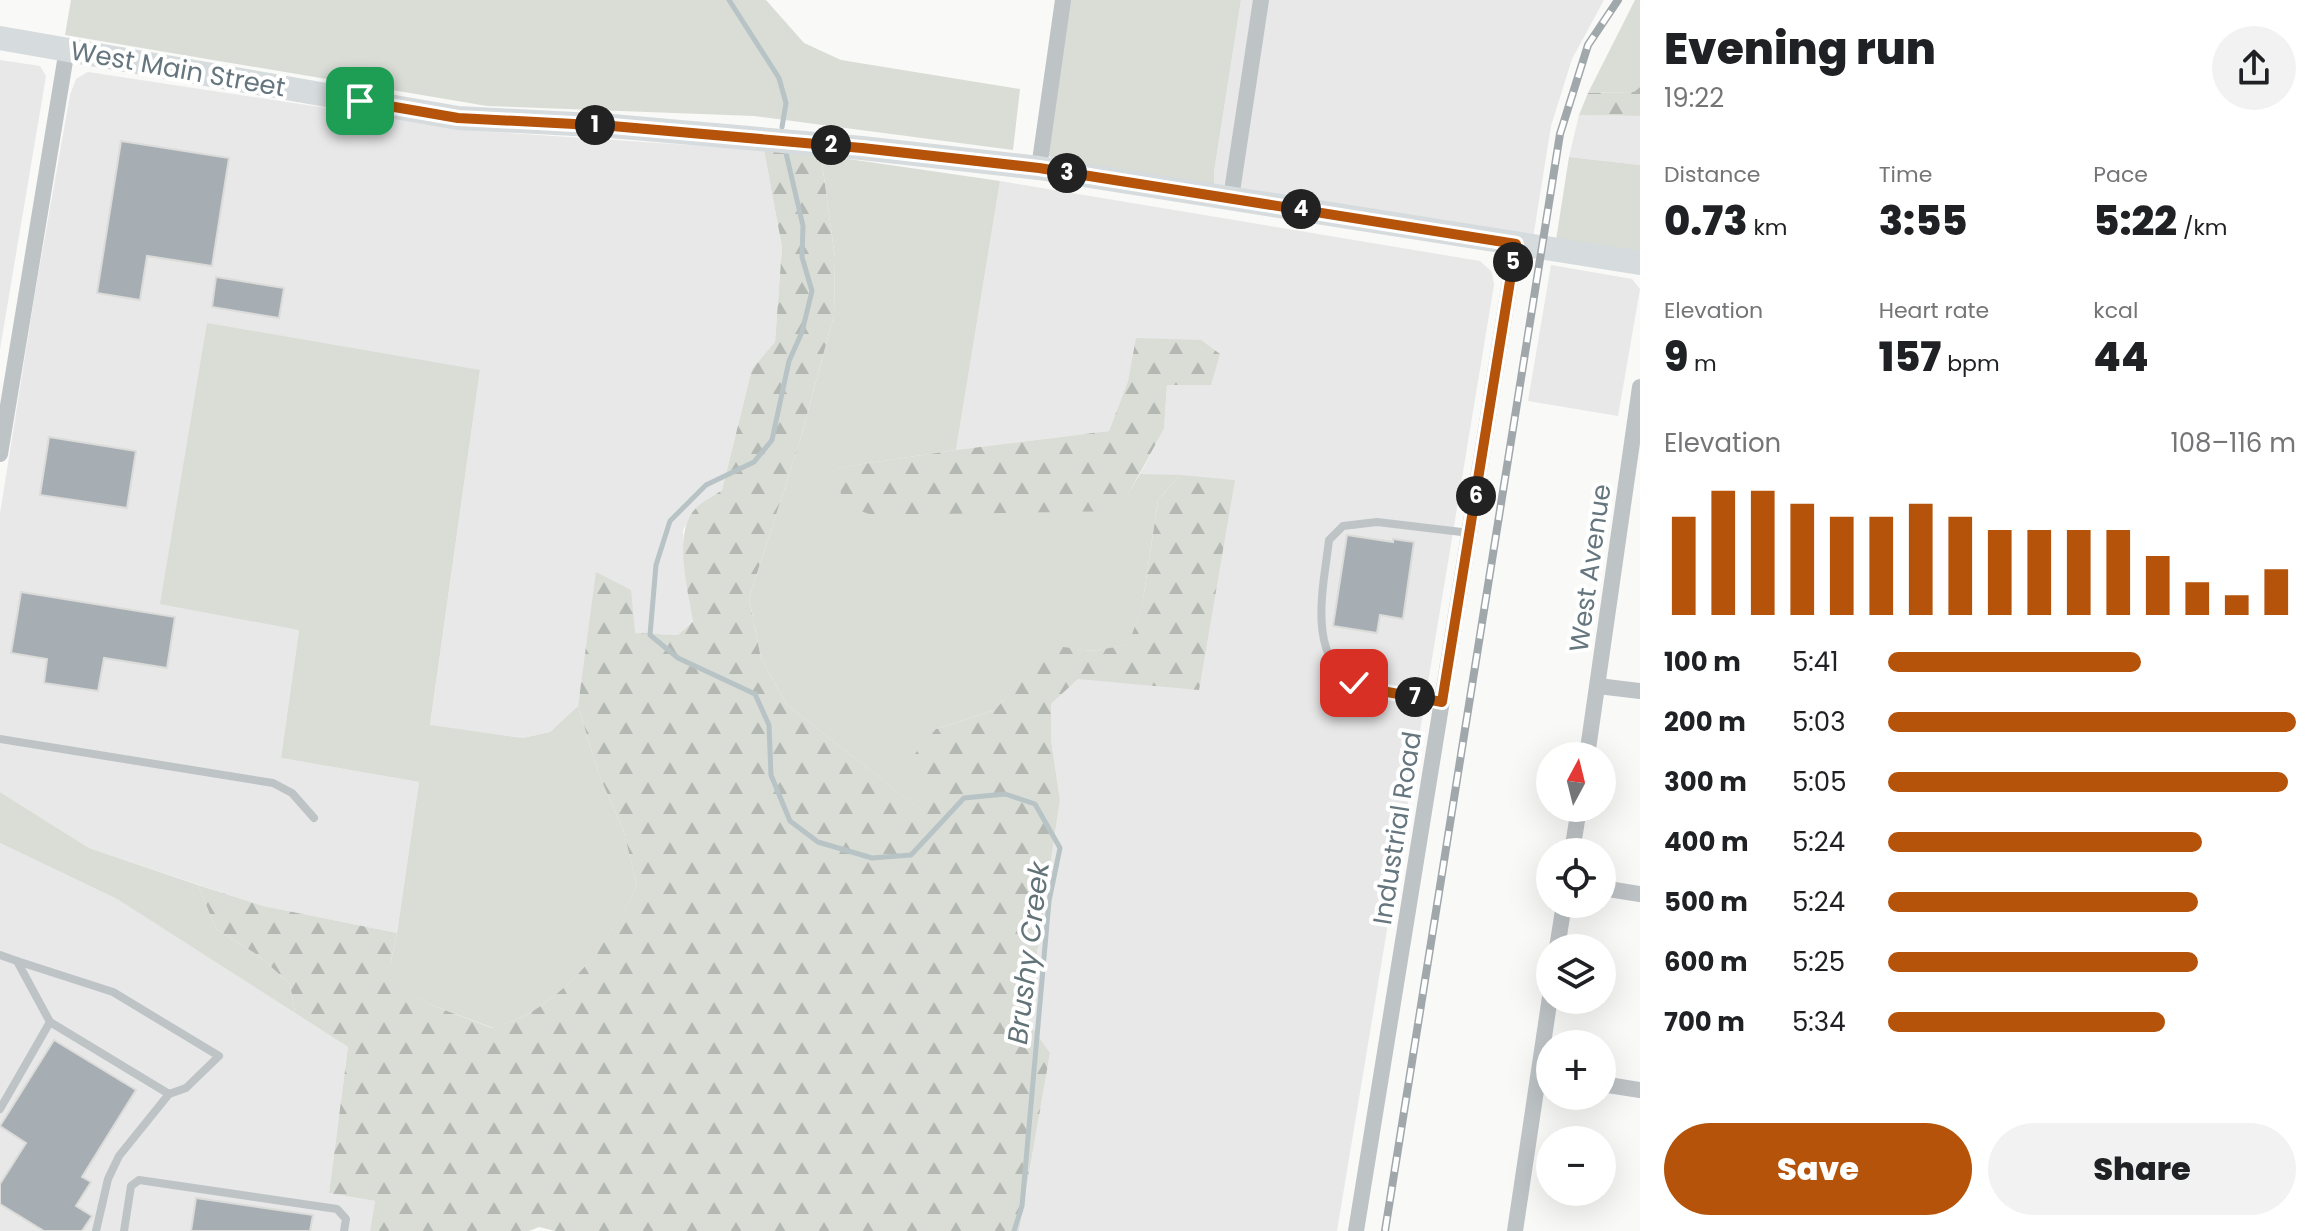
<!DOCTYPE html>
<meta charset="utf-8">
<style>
:root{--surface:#fff;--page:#f2f2f2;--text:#202124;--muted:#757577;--accent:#b45309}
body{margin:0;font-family:Poppins,sans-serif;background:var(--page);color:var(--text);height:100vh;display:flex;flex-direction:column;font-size:30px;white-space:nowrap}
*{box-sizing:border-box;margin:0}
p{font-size:26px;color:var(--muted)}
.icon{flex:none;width:44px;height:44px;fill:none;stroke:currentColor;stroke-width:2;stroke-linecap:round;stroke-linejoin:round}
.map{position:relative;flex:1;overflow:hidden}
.panel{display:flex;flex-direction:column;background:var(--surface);width:680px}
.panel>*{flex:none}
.needle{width:52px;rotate:7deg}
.fabs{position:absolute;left:1536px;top:742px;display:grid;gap:16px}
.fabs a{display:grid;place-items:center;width:80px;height:80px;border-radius:50%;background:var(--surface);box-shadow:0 8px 32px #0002;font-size:40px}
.pin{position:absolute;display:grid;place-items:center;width:68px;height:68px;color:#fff;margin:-34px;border-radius:16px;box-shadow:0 4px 12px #0006}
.km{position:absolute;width:40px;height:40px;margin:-20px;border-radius:50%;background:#222;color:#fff;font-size:22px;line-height:40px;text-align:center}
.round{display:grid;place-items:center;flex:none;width:84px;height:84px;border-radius:42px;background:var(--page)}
.overview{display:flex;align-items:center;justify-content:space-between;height:136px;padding:0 24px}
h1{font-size:44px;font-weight:800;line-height:60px}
.figures{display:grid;grid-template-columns:repeat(3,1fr);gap:12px;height:136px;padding:8px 24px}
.figures div{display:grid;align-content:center}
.figures b{font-size:40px;font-weight:800}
.figures small{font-size:22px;font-weight:400}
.figures p{font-size:22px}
.chart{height:224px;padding:16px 24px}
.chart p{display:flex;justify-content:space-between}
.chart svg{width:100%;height:144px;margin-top:8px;stroke:var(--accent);stroke-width:6}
.action{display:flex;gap:16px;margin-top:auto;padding:16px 24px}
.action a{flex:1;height:92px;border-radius:48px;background:var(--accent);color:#fff;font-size:32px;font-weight:800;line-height:92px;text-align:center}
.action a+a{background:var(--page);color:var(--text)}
ul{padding:0 24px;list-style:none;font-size:26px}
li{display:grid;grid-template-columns:128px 96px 1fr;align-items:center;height:60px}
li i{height:20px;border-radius:10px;background:var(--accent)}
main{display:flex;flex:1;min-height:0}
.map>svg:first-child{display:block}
</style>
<main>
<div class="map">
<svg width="1640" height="1231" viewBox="0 0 1640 1231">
<defs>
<pattern id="forest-firs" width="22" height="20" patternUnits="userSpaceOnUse" patternTransform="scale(2)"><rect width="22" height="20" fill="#d9ddd6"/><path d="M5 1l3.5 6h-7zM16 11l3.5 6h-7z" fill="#b4b8b3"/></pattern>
</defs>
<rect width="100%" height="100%" fill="#f9f9f7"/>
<g fill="#e7e8e7">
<path d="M1241 0H1604L1572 59 1551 126 1533 238 1214 185V172Z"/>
<path d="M0 60 40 66 46 76 0 349Z"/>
<path d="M88 72 478 131 764 150 782 247 775 342 752 369 722 490 695 509 683 530 685 574 693 620 678 635 635 633 597 572 578 706 550 732 523 738 430 726 480 370 299 630 281 758 419 782 397 933 262 906 89 848 0 792V514L35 293 70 95 76 79Z"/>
<path d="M1579 115 1640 116V165L1569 157Z"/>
<path d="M1000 181 1480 261 1492 272 1494 285 1337 1231H1019L1050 1053 1027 1020 1060 800 1051 740V704L1078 679 1235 480 1140 474 1164 429 1167 385 1137 338 1128 381 1109 431 956 450Z"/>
<path d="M1551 265 1632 279 1640 289 1618 416 1528 401Z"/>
<path d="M0 843 117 899 348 1047 329 1193 375 1201 370 1231H0Z"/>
</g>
<g fill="#d9ddd6">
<path d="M71 0H766L804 43 841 60 1020 89 1013 150 754 116 487 106 65 35Z"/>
<path d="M1064 0H1241L1214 172V185L1053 160 1041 147Z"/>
<path d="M1635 0H1640V87L1634 92 1588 93Z"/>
<path d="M821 155 1000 181 956 450 837 468 1118 511 1140 474 1180 475 1158 500 1142 607 1128 645 1091 651 1050 646 995 710 936 729 922 811 786 704 761 658 749 598 799 444 834 315 835 258Z"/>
<path d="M1569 157 1640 165V254L1556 240Z"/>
<path d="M207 323 480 370 430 725 523 738 550 732 578 706 599 775 623 829 637 886C611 938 582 980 533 1011 521 1019 506 1023 493 1028L434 1006 398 987 391 961 397 933 419 782 281 758 299 630 160 604Z"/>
<path d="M0 792 89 848 198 885 216 929 259 956 290 984 295 1013 117 899 0 843Z"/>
</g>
<g fill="url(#forest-firs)">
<path d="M1640 87V116L1579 115 1588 93 1634 92Z"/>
<path d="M764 150 821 155 835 258 834 315 799 444 749 598 761 658 786 704 921 810 914 755 936 729 995 710 1050 645 1091 651 1128 645 1142 607 1158 500 1180 475 1235 480 1199 690 1078 679 1051 704V740L1060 800 1027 1020 1050 1053 1019 1231H555L539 1227 529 1231H370L375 1201 329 1193 348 1047 295 1013 290 984 259 956 216 929 198 885 263 906 397 933 391 961 399 987 434 1006 492 1028C506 1023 521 1019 533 1011 582 980 611 937 637 886L623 829 599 775 578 706 596 572 631 590 635 633 678 635 693 621C688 590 672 532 696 508 703 501 714 496 722 490L752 369 775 342 782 247Z"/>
<path d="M1136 338 1201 340 1220 354 1211 385H1167L1164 429 1119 511 872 515 843 505 836 468 956 450 1109 431 1128 381Z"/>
</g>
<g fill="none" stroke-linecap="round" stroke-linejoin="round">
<g stroke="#b8c3c6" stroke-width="5">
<path d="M729 0 779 78 786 103 782 127"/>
<path d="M786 153 803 226 802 257 812 291 802 332 789 361 772 440 754 462 706 485 670 521 656 565 650 635 678 658 755 694 769 725 771 775 790 821 818 842 872 858 911 855 964 798 1005 794 1035 804 1060 848 1049 901 1022 1206 1014 1231"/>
</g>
</g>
<g fill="#a6aeb3" stroke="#dbdbd9" stroke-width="2">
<path d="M121 141 229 158 212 266 147 256 140 300 97 293Z"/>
<path d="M216 277 284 288 279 318 212 307Z"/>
<path d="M49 437 136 451 127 508 40 495Z"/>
<path d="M1347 535 1393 542V539L1414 542 1403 619 1380 615 1377 633 1333 626Z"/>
<path d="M21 592 175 617 167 668 104 658 98 691 44 683 47 659 11 653Z"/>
<path d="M54 1040 136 1090 82 1177 91 1182 76 1206 92 1216 82 1231H44L0 1204V1184L26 1143 0 1126Z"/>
<path d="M196 1198 313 1215 310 1231H191Z"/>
</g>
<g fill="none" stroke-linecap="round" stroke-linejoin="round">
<g stroke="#bec3c6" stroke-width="8">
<path d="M1441 702C1414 697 1381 696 1356 684 1305 658 1324 585 1329 540L1343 526 1377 522 1470 533"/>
<path d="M0 739 273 783 292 793 314 818"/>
<path d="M0 955 17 961 50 1022 0 1109"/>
<path d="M17 961 113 992 219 1056 186 1088 169 1094"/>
<path d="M50 1022 169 1094 119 1156 108 1179 96 1231"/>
<path d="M124 1231 131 1186 139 1180 337 1209 346 1219 344 1231"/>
</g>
<g stroke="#bec3c6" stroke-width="16">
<path d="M1039 168 1063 0"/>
<path d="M1231 198 1261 0"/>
<path d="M0 454 67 49"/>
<path d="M1598 686 1640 691"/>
<path d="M1587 756 1640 387"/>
<path d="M1572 852 1579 808"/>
<path d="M1602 888 1640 894"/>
<path d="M1557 948 1564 904"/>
<path d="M1602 1084 1640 1090"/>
<path d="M1356 1231 1516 244"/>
<path d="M1515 1231 1550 997"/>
</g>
<path stroke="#d6dbdd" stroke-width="24" d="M0 38 458 118 612 126 862 148 1039 168 1640 263"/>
<defs>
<path id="rail" d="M1385 1231 1560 134 1588 45 1618 0"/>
</defs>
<use href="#rail" stroke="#a1a8ac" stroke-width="8"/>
<use href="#rail" stroke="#fff" stroke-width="5" stroke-dasharray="15" stroke-linecap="butt"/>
</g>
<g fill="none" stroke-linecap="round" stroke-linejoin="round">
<defs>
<path id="route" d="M360 101 458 118 612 126 862 148 1039 168 1516 244 1442 702 1371 689 1354 683"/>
</defs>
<use href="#route" stroke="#fff" stroke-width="16"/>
<use href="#route" stroke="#b45309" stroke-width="10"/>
</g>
<g text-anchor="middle" stroke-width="8" stroke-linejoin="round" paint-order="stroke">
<g font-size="26" fill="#66767e" stroke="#fff">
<text transform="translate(178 69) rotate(10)" y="9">West Main Street</text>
<text transform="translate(1590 568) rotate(-82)" y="9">West Avenue</text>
<text transform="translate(1397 828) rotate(-81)" y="9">Industrial Road</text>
</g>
<g font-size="28" font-style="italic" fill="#627378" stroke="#fff">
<text transform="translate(1028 953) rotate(-83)" y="10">Brushy Creek</text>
</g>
</g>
</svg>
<div class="fabs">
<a><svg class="needle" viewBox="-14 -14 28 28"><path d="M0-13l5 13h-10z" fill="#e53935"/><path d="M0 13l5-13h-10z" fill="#757577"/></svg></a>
<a><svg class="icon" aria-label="locate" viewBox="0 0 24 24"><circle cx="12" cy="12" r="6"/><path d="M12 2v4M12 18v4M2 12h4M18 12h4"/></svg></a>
<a><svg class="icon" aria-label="layers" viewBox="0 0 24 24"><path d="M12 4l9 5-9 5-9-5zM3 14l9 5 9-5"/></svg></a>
<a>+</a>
<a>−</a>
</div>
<div class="pin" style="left:360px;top:101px;background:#1e9e55"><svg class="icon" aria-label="arrive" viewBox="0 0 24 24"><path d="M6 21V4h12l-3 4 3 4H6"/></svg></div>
<div class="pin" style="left:1354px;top:683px;background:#d93025"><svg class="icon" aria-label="check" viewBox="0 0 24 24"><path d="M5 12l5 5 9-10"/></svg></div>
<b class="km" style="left:595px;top:125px">1</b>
<b class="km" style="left:831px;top:145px">2</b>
<b class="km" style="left:1067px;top:173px">3</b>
<b class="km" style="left:1301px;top:209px">4</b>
<b class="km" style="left:1513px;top:262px">5</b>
<b class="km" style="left:1476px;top:496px">6</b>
<b class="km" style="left:1415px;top:697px">7</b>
</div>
<section class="panel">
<div class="overview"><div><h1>Evening run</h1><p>19:22</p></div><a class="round"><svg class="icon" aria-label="share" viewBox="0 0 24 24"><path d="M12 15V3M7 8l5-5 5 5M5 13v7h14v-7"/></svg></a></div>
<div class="figures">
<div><p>Distance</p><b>0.73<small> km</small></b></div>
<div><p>Time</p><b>3:55</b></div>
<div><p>Pace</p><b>5:22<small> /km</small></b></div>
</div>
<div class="figures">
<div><p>Elevation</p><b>9<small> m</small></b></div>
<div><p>Heart rate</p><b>157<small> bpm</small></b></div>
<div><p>kcal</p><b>44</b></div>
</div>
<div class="chart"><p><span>Elevation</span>108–116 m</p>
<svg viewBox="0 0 160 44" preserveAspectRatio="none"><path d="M5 44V14M15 44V6M25 44V6M35 44V10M45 44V14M55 44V14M65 44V10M75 44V14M85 44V18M95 44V18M105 44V18M115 44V18M125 44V26M135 44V34M145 44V38M155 44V30"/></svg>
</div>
<ul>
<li><b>100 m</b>5:41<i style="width:62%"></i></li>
<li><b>200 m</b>5:03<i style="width:100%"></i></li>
<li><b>300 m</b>5:05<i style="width:98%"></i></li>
<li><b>400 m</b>5:24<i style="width:77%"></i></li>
<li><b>500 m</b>5:24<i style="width:76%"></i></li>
<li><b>600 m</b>5:25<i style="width:76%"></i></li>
<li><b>700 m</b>5:34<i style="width:68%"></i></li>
</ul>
<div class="action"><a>Save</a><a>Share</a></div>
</section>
</main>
